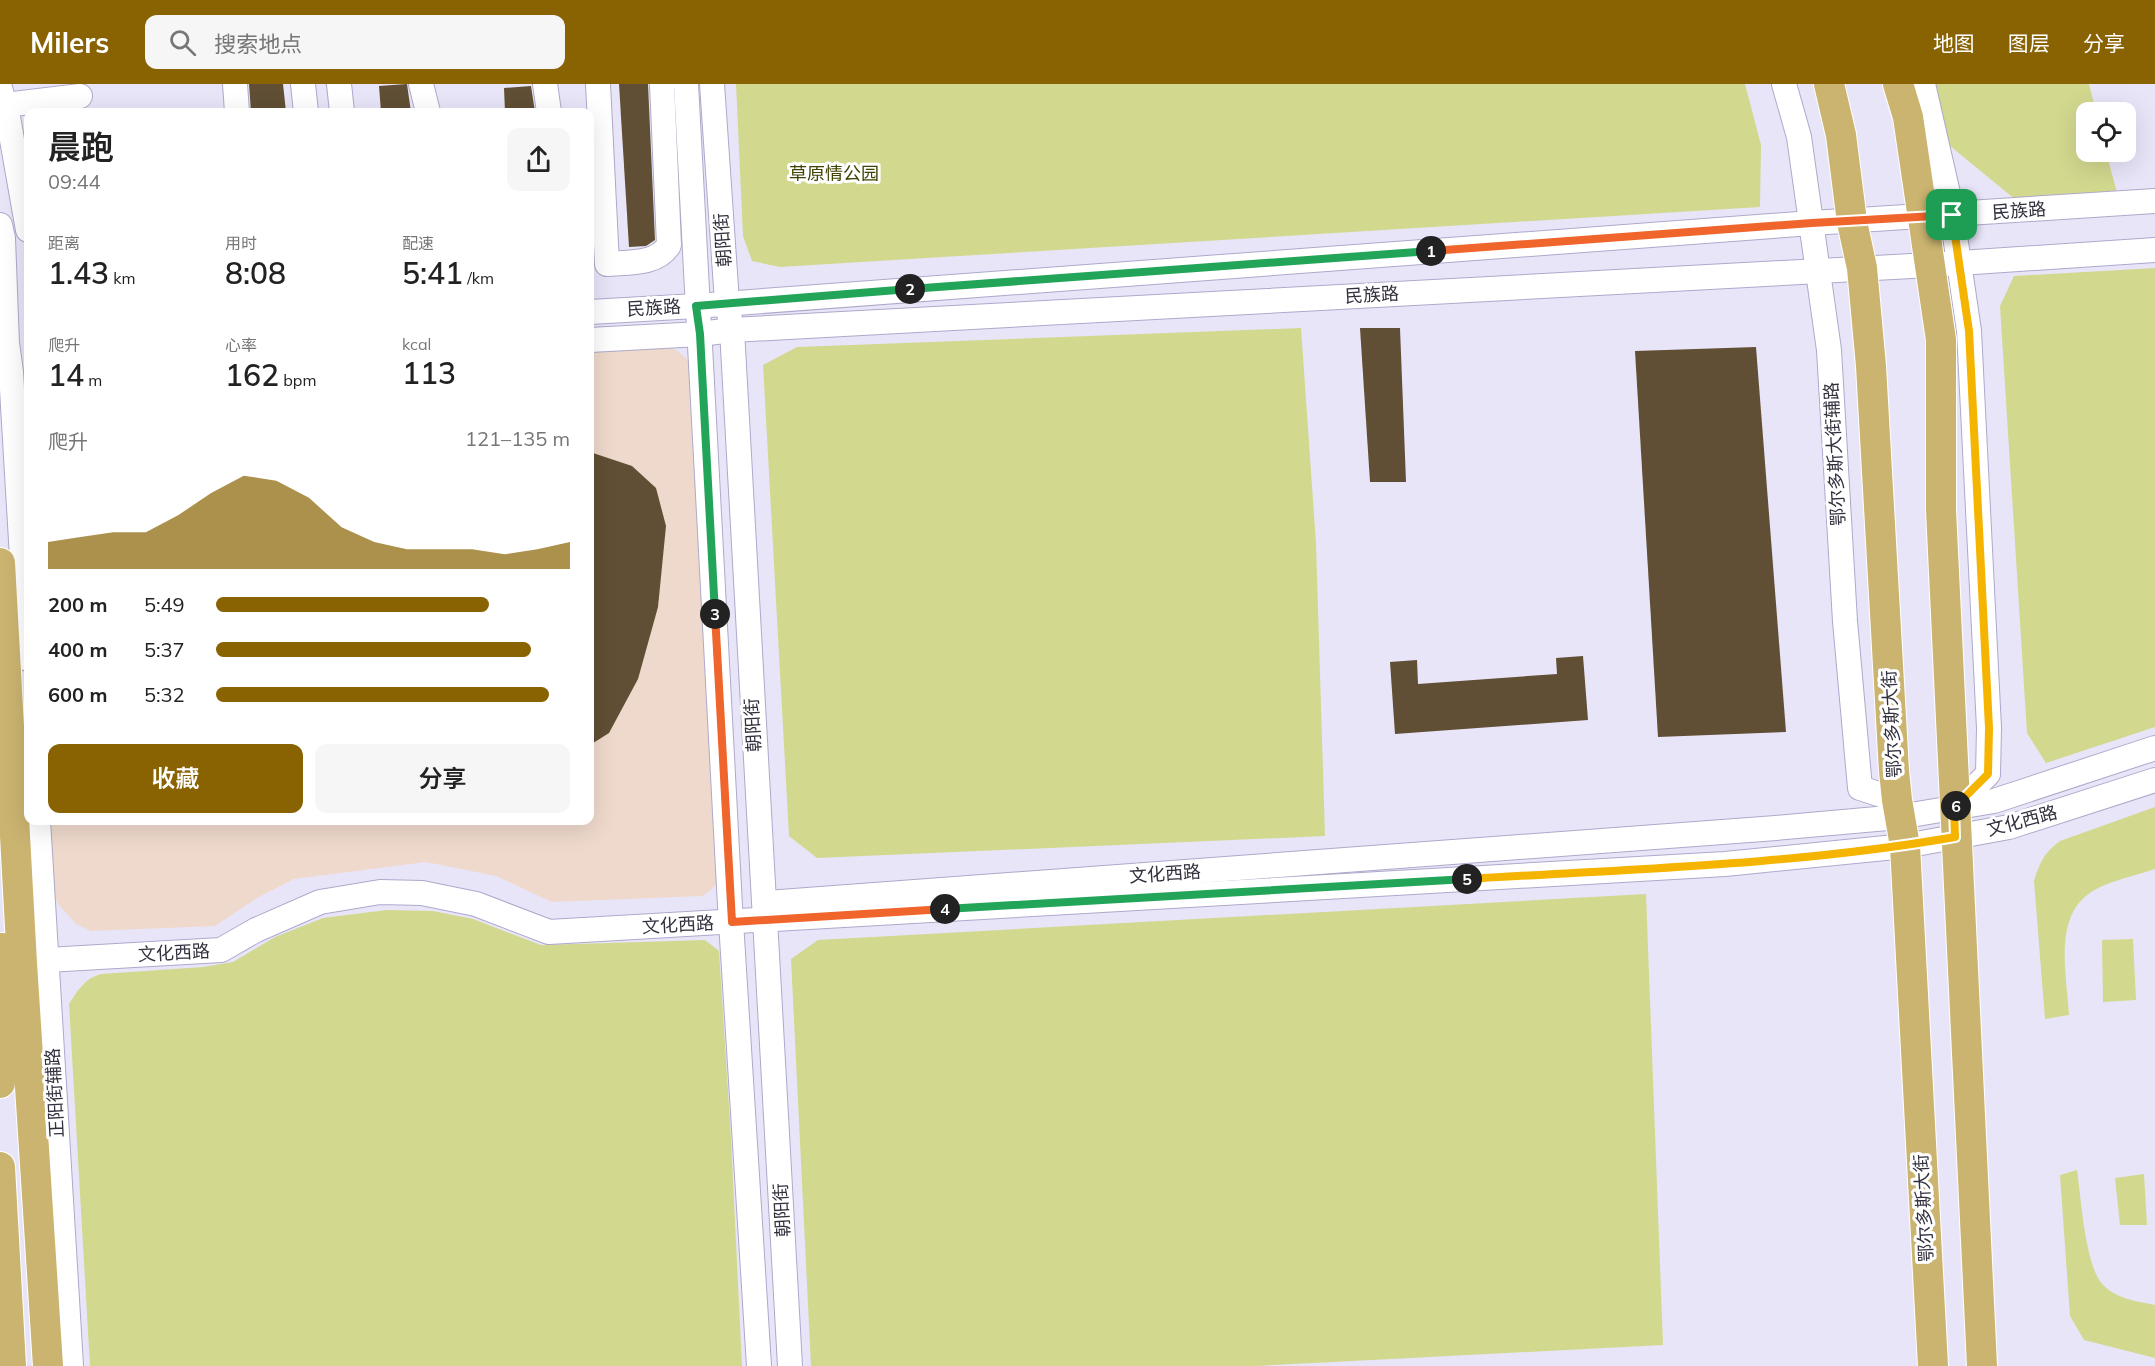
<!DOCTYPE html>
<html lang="zh">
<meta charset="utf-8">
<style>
:root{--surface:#fff;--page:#f6f6f6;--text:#222;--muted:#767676;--accent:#896301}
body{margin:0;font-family:Mulish,"Noto Sans SC",sans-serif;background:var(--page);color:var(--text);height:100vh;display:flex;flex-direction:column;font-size:22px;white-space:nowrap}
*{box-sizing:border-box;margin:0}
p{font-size:20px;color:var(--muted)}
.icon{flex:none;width:33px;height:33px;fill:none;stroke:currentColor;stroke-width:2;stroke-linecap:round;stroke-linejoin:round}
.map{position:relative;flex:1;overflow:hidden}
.side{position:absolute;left:24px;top:24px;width:570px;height:717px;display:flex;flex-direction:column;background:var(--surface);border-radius:12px;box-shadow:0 6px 24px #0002}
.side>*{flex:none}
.buttons{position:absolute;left:2076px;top:18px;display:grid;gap:12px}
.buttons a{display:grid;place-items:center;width:60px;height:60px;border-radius:12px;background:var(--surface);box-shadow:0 6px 24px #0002;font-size:30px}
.pin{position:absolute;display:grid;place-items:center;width:51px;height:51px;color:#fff;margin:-26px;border-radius:12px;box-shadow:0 3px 9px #0006}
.km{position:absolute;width:30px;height:30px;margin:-15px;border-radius:50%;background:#222;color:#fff;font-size:16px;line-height:30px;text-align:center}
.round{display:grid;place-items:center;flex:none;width:63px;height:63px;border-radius:12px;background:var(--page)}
.summary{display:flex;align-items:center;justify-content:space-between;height:102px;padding:0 24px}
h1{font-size:33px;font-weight:600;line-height:45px}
.stats{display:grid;grid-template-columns:repeat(3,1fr);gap:9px;height:102px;padding:6px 24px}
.stats div{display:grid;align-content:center}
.stats b{font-size:30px;font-weight:600}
.stats small{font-size:16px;font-weight:400}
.stats p{font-size:16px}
.chart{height:168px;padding:12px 24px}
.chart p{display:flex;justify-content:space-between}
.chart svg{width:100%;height:108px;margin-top:6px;fill:var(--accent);opacity:.7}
.action{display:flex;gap:12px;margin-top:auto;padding:12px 24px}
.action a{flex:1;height:69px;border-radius:12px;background:var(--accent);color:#fff;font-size:24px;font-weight:600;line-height:69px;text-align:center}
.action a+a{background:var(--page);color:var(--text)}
ul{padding:0 24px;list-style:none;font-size:20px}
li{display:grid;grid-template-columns:96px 72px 1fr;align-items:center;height:45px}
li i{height:15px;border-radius:8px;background:var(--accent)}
header{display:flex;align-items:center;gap:36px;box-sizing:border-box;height:84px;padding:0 30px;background:var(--accent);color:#fff}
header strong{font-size:28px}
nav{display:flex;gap:33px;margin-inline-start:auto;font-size:21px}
.search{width:420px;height:54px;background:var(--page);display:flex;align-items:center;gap:15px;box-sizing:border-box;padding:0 21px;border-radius:12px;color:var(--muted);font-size:22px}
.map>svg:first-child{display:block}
</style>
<header>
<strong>Milers</strong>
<div class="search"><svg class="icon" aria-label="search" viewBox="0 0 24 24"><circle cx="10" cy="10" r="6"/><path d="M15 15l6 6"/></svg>搜索地点</div>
<nav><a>地图</a><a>图层</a><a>分享</a></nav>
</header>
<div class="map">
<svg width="2155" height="1282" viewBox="0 0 2155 1282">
<rect width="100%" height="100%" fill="#e8e5f9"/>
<path fill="#efd9cc" d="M668 262 679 268 694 282 719 797 710 807 702 812 552 818 496 792 426 778 294 795 257 814 215 842 91 847 76 840 58 820 51 805 47 737 590 736V267Z"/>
<g fill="#d3d88f">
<path d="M736 0H1745L1761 61 1760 123 780 183 752 177 743 152Z"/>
<path d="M1930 0H2089L2096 28H2086V68H2106L2118 112 2022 121 1944 57Z"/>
<path d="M2155 184V643L2046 679 2027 649 2000 222 2014 192Z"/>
<path d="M1301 244 1316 459 1325 752 817 774 789 752 763 281 797 263Z"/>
<path d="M2155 723V785C2135 792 2102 798 2086 812 2054 838 2067 894 2069 931L2045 935 2034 797C2040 778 2044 769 2060 757Z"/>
<path d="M1646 810 1663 1261 1256 1282H811L791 875 818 856Z"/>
<path d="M387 826 433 827 473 835 541 861 705 856 719 867 731 1054 742 1282H90L69 920C77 907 85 894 101 890L203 883 233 878 275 853 323 834Z"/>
<path d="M2133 855 2136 916 2103 918 2102 856Z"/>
<path d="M2077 1086C2081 1112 2085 1185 2104 1202 2118 1215 2136 1217 2155 1221V1274L2084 1256 2070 1232 2060 1091Z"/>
<path d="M2144 1090 2147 1141H2120L2115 1094Z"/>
</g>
<g fill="#604f34">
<path d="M249 0H283L286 28H251Z"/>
<path d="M407 0 411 28H381L379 2Z"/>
<path d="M619 0H648L655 156 646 162 629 163Z"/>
<path d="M531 2 535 28H505L504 4Z"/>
<path d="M1360 244H1400L1406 398H1370Z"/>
<path d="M1756 263 1786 648 1658 653 1635 267Z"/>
<path d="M590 368 632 382 656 404 666 442 658 523 638 595 609 649 590 661Z"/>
<path d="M1583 572 1588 636 1395 650 1390 578 1417 576 1418 600 1557 590 1556 574Z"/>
</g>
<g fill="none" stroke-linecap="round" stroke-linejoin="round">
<defs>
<g id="minor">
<path d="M235 0 237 28"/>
<path d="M303 0 306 28"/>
<path d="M339 0 342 28"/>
<path d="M421 0 428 28"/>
<path d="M545 0 549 28"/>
<path d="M598 0 607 180C628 178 657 181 669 161L662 0"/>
<path d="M686 0 730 822 759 1282"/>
<path d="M712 0 727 218 732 246 790 1282"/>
<path d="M1784 0 1799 53 1829 266 1845 537 1860 704 1897 716"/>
<path d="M1923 0 1950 118 1969 247 1989 644 1988 690 1954 724"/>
<path d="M0 4 8 33 28 146"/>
<path d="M5 21 80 12"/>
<path d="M0 141 3 154 7 259 11 288 28 575"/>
<path d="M590 228 696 222 1812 139 2155 117"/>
<path d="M590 256 700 250 732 246 1930 181 2155 166"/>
<path d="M38 736 71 1282"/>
<path d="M767 819 1776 744 1899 733 1994 717 2155 664"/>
<path d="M5 880 47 876 221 866 256 846 320 818 380 808 422 809 476 820 549 848 1725 780 1905 762 2009 743 2155 696"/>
</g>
<g id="major">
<path d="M1829 0 1841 51 1852 138 1862 184 1871 282 1894 687 1897 716 1905 762 1933 1282"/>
<path d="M1898 0 1908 33 1941 256V426L1982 1282"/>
<path d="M0 479 22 879 48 1282"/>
<path d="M0 999 2 864"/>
<path d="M0 1083 11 1282"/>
</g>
</defs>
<use href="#minor" stroke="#aea9ca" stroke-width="26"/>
<use href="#major" stroke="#fff" stroke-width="32"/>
<use href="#minor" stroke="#fff" stroke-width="24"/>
<use href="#major" stroke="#cbb470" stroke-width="30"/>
</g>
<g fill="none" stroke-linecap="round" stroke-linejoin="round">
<defs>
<path id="split-1" d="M1431 167 1812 139 1952 131"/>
<path id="split-2" d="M910 205 1431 167"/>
<path id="split-3" d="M715 530 700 250 696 222 910 205"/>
<path id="split-4" d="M715 530 732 838 945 825"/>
<path id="split-5" d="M945 825 1467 795"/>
<path id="split-6" d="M1467 795C1630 785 1795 781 1955 753L1954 724 1956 722"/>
<path id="split-7" d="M1952 131 1969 247 1989 644 1988 690 1956 722"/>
</defs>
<use href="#split-1" stroke="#fff" stroke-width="12"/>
<use href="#split-2" stroke="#fff" stroke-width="12"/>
<use href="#split-3" stroke="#fff" stroke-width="12"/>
<use href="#split-4" stroke="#fff" stroke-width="12"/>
<use href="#split-5" stroke="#fff" stroke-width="12"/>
<use href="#split-6" stroke="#fff" stroke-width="12"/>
<use href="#split-7" stroke="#fff" stroke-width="12"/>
<use href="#split-1" stroke="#f0652b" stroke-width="8"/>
<use href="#split-2" stroke="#22a559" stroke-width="8"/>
<use href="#split-3" stroke="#22a559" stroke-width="8"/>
<use href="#split-4" stroke="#f0652b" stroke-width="8"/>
<use href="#split-5" stroke="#22a559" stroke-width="8"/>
<use href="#split-6" stroke="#f5b400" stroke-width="8"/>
<use href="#split-7" stroke="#f5b400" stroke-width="8"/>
</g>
<g text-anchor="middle" stroke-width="6" stroke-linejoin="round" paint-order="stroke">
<g font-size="18" fill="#414305" stroke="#fff">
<text x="834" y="96">草原情公园</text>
</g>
<g font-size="18" fill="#32303d" stroke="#fff">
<text transform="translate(2019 127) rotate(-4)" y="6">民族路</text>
<text transform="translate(723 156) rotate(-94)" y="6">朝阳街</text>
<text transform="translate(1372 211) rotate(-3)" y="6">民族路</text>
<text transform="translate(654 224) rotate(-3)" y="6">民族路</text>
<text transform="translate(1835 370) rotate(-93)" y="6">鄂尔多斯大街辅路</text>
<text transform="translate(1892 640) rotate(-93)" y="6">鄂尔多斯大街</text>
<text transform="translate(753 641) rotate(-93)" y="6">朝阳街</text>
<text transform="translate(2022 737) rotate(-15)" y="6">文化西路</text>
<text transform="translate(1165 790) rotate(-4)" y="6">文化西路</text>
<text transform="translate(678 841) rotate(-3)" y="6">文化西路</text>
<text transform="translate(174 869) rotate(-3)" y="6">文化西路</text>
<text transform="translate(55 1009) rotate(-93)" y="6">正阳街辅路</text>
<text transform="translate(1924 1124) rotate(-93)" y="6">鄂尔多斯大街</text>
<text transform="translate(782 1126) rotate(-93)" y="6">朝阳街</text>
</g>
</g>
</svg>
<div class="buttons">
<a><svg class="icon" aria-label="locate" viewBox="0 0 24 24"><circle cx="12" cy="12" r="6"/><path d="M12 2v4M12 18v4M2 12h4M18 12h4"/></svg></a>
</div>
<div class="pin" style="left:1952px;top:131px;background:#1e9e55"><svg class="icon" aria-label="arrive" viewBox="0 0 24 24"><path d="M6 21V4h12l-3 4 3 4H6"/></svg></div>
<b class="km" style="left:1431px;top:167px">1</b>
<b class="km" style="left:910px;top:205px">2</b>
<b class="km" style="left:715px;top:530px">3</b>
<b class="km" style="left:945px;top:825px">4</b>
<b class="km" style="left:1467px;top:795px">5</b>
<b class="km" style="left:1956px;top:722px">6</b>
<section class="side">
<div class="summary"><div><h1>晨跑</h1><p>09:44</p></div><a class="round"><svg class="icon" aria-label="share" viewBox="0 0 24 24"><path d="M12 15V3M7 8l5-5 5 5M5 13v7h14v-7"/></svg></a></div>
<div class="stats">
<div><p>距离</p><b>1.43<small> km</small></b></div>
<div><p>用时</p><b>8:08</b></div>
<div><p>配速</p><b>5:41<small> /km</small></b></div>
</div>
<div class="stats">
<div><p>爬升</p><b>14<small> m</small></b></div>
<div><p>心率</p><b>162<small> bpm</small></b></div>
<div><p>kcal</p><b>113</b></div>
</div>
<div class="chart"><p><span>爬升</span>121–135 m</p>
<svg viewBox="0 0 160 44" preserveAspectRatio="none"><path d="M0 44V33L10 31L20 29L30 29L40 22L50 13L60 6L70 8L80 15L90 27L100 33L110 36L120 36L130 36L140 38L150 36L160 33V44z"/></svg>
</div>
<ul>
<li><b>200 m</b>5:49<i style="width:77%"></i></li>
<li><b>400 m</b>5:37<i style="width:89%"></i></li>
<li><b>600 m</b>5:32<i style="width:94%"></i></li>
</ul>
<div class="action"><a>收藏</a><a>分享</a></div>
</section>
</div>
